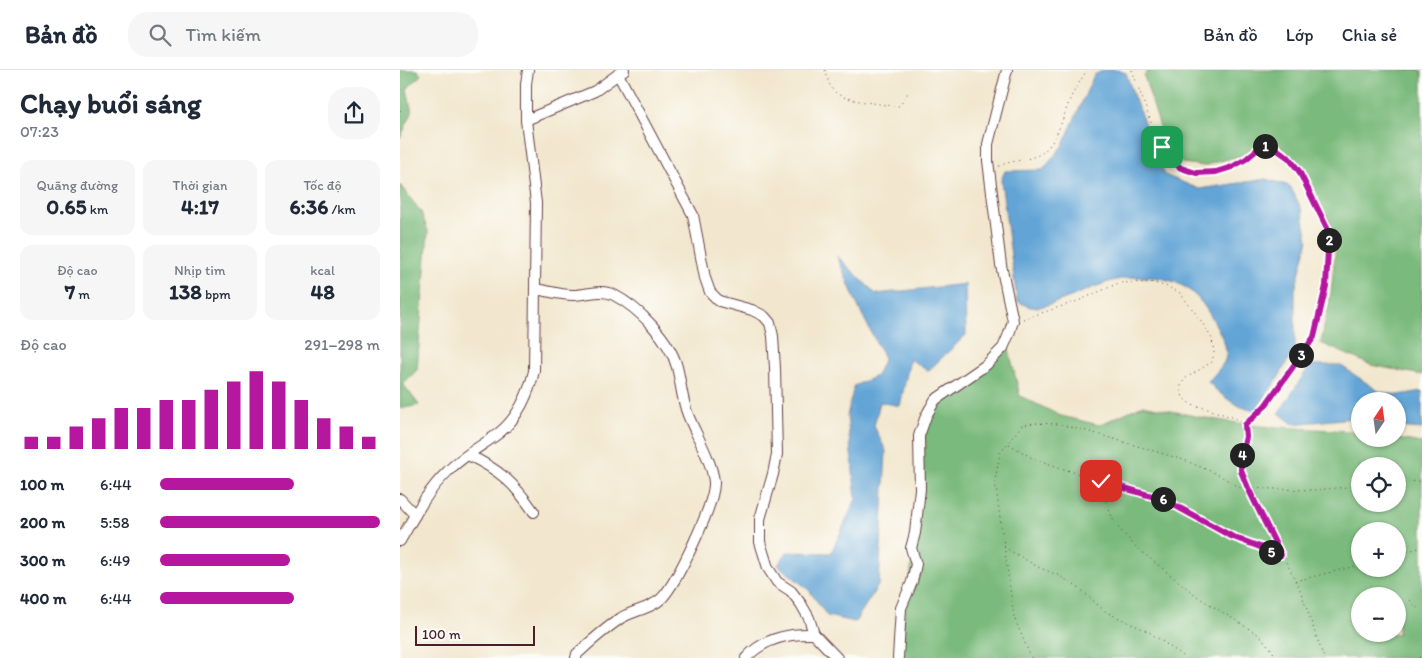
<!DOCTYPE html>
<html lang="vi">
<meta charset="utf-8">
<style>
:root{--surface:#fff;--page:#f6f6f7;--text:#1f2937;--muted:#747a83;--line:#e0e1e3;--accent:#b5179e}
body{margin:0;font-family:Itim,sans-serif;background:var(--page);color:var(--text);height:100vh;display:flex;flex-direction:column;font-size:19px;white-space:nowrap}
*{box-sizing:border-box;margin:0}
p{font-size:16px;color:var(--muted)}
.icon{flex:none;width:28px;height:28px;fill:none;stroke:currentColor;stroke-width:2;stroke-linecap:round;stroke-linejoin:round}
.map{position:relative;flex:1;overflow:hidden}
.details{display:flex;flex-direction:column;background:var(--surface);width:400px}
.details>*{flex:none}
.needle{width:32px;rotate:13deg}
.controls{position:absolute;left:951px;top:322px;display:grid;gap:10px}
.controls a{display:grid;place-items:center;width:55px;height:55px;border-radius:50%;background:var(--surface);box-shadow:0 1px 4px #0004;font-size:25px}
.scale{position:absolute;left:15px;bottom:12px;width:120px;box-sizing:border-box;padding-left:5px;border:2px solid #4a1f2b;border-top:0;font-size:14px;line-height:18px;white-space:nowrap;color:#4a1f2b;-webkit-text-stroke:4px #fdfcf7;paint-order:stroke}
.pin{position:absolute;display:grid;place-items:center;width:42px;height:42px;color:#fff;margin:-21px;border-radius:10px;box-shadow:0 2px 8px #0006}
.km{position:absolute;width:25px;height:25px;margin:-12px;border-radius:50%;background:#222;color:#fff;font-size:14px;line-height:25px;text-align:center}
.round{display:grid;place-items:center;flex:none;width:52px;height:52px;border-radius:20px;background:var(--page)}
.overview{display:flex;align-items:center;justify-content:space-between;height:85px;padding:0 20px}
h1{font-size:28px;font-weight:800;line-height:38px}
.stats{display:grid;grid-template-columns:repeat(3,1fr);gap:8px;height:85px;padding:5px 20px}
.stats div{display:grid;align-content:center;border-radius:12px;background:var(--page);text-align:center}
.stats b{font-size:21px;font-weight:800}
.stats small{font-size:14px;font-weight:400}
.stats p{font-size:14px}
.chart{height:140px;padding:10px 20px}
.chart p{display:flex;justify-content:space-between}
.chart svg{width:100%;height:90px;margin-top:5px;stroke:var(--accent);stroke-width:6}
ul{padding:0 20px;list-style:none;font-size:16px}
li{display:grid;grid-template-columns:80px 60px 1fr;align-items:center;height:38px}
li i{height:12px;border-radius:6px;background:var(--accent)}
header{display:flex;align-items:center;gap:30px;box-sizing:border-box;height:70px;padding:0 25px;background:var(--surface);border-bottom:1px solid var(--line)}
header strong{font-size:24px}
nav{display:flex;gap:28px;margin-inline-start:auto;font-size:18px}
.search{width:350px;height:45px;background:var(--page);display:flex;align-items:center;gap:12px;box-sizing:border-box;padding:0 18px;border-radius:20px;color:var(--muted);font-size:19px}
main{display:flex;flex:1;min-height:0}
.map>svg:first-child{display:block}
</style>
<header>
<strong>Bản đồ</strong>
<div class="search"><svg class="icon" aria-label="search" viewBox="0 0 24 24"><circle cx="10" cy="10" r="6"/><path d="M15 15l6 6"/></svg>Tìm kiếm</div>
<nav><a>Bản đồ</a><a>Lớp</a><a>Chia sẻ</a></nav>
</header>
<main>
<section class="details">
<div class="overview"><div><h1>Chạy buổi sáng</h1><p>07:23</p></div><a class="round"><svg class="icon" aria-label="share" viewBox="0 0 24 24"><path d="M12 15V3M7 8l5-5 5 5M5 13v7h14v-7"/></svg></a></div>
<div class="stats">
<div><p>Quãng đường</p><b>0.65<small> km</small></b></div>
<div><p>Thời gian</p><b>4:17</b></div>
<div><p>Tốc độ</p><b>6:36<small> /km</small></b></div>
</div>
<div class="stats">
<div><p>Độ cao</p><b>7<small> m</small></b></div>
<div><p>Nhịp tim</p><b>138<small> bpm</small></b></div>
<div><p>kcal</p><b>48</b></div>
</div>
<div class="chart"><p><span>Độ cao</span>291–298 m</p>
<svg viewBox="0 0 160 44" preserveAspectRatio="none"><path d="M5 44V38M15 44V38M25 44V33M35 44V29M45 44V24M55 44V24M65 44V20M75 44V20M85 44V15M95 44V11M105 44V6M115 44V11M125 44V20M135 44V29M145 44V33M155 44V38"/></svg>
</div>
<ul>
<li><b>100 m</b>6:44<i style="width:61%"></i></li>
<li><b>200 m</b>5:58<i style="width:100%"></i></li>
<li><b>300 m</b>6:49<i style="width:59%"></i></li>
<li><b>400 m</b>6:44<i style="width:61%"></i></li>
</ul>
</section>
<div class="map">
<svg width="1022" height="588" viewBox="0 0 1022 588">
<rect width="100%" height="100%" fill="#fdfcf7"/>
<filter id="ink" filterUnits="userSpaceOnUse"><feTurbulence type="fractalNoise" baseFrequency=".02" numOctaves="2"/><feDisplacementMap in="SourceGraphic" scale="10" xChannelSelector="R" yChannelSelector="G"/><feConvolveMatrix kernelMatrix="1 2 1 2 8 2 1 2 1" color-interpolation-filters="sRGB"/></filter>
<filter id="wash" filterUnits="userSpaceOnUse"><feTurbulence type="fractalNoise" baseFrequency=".0096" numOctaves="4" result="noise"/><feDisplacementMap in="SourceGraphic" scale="20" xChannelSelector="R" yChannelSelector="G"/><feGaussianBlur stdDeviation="1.12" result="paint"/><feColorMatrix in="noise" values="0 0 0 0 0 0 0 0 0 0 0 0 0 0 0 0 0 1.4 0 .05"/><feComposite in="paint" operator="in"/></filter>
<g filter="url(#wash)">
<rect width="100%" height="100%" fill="#f2e7ce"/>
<g fill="#7aba7b" stroke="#626c53" fill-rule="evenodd">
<path d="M0 0H17L21 5 7 19 12 43 0 68Z"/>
<path d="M749 0H1022V305L971 295 921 273 931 223 937 166 900 95 878 73 863 71 842 85 804 96 782 93 764 70 744 6Z"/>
<path d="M0 115 21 142 28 161 17 300 3 314 19 335 0 339Z"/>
<path d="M608 276 620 326 661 346 699 355 743 335 804 348 859 356 950 361 960 362V369H998L1022 373V588H497L510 509 527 338 572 315ZM960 396H998V434H960ZM960 461H998V499H960ZM960 526H998V564H960Z"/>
</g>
<g fill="#62a4d6" stroke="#566280">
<path d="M704 0H718L726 3 734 27 765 105 799 119 866 109 890 116 902 140 908 170 895 220V278L877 310 855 341C835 337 822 326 808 312 824 293 833 289 820 263 802 227 786 207 743 207 724 207 709 211 692 218 679 223 643 240 631 237 626 236 621 233 617 231L601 110 605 101 643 100 663 75 694 5Z"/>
<path d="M437 186 476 224 565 214 566 265 528 301 510 289 500 336 480 332 474 356 486 381 479 514 455 552 427 546 409 520 378 495 387 482 431 483 456 429 447 346 454 316 476 306 484 288 457 234Z"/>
<path d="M910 295H940L980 322 999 325 1022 321V359L998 357V331H960V350L953 348 893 354 879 343Z"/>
</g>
</g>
<g filter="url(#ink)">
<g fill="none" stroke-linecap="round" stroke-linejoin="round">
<defs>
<g id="minor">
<path d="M218 4 293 145 305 208 310 222 319 231 352 240 364 246 370 253 373 266 375 298 377 384 373 404 360 449V472L368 498 377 512 391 521 401 534 409 548 414 564 437 588"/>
<path d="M126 50 195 21 224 0"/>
<path d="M136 219C148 221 161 225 173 225 187 225 201 218 214 225 239 238 270 270 277 297 281 313 282 330 288 345 296 365 312 391 314 412 315 434 277 512 262 528 251 539 234 540 221 548 205 559 191 571 177 584L176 588"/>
<path d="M68 385C100 400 114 413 134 442"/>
<path d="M0 429 15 445"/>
<path d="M0 471C14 447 27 421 47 402 62 386 82 376 99 363 118 348 129 323 134 301L136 133 126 50V14L128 0"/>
<path d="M346 588C363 569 388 563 414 564"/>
<path d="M498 588 501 538 512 512 516 494 511 478 515 463 520 419 519 366 526 346 535 330 586 295 603 278 609 264 613 251 601 195 588 91V74L607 0"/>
</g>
</defs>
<use href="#minor" stroke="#633d43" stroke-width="12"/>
<g stroke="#633d43" stroke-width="1" stroke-dasharray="1 4" stroke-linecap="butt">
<path d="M425 0C427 7 429 17 435 22 445 32 482 33 497 37L501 34 509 21"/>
<path d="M732 0 754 61 770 90 781 98 796 103 815 102 832 97 864 76H872L889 88 899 101 929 162 926 216 914 267 865 336 845 355"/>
<path d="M0 40V42"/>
<path d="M599 96C612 90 627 91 640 84 658 73 663 45 671 27 676 18 681 9 687 0"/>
<path d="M623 249 678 231 719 213 750 212 768 217 780 223 800 249 812 269 814 283 812 292 786 308 781 314V320L783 328 789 333 835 348 845 355 846 367 841 388V401L848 418 899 517 924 588"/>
<path d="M609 374 632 388 682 405 765 429 831 466 881 485"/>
<path d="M702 411 706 432 715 454 737 478 798 527 859 565 872 580 876 588"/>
<path d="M998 412 1022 411"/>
<path d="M604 477 638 497 660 506 680 519 706 542 749 562 786 588"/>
<path d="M998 484 1022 477"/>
<path d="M895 511 960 495"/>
<path d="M1010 530 1022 543"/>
<path d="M630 584 634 588"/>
<path d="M631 588 614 547 595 411 600 383 622 355 634 353 658 354 687 361 784 390 817 404 841 418 914 420 960 416"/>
<path d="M1019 588 1022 586"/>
</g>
<use href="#minor" stroke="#fff" stroke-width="10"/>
</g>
</g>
<g fill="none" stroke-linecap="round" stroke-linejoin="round" filter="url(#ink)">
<defs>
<path id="route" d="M701 411 765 430 831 466 881 485 848 418 841 401V388L846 367 845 355 865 336 914 267 926 216 929 162 899 101 889 88 872 76H864L858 79 846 89 832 97 816 102 796 103 781 98 770 90 762 77"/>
</defs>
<use href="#route" stroke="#fff" stroke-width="10"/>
<use href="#route" stroke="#b5179e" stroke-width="6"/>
</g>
</svg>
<div class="controls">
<a><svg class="needle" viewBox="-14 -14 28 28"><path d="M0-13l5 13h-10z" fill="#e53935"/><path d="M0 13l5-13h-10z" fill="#747a83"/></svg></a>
<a><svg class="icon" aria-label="locate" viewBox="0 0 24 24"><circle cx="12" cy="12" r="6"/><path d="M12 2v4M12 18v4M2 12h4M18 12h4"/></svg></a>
<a>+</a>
<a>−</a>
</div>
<div class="scale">100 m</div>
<div class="pin" style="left:762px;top:77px;background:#1e9e55"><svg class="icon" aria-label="arrive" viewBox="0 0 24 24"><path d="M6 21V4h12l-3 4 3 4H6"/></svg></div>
<div class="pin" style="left:701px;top:411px;background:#d93025"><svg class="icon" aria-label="check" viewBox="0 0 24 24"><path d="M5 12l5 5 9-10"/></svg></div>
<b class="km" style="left:865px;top:76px">1</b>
<b class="km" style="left:929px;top:170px">2</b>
<b class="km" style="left:901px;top:285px">3</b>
<b class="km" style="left:842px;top:385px">4</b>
<b class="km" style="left:871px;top:482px">5</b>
<b class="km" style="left:763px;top:429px">6</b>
</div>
</main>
